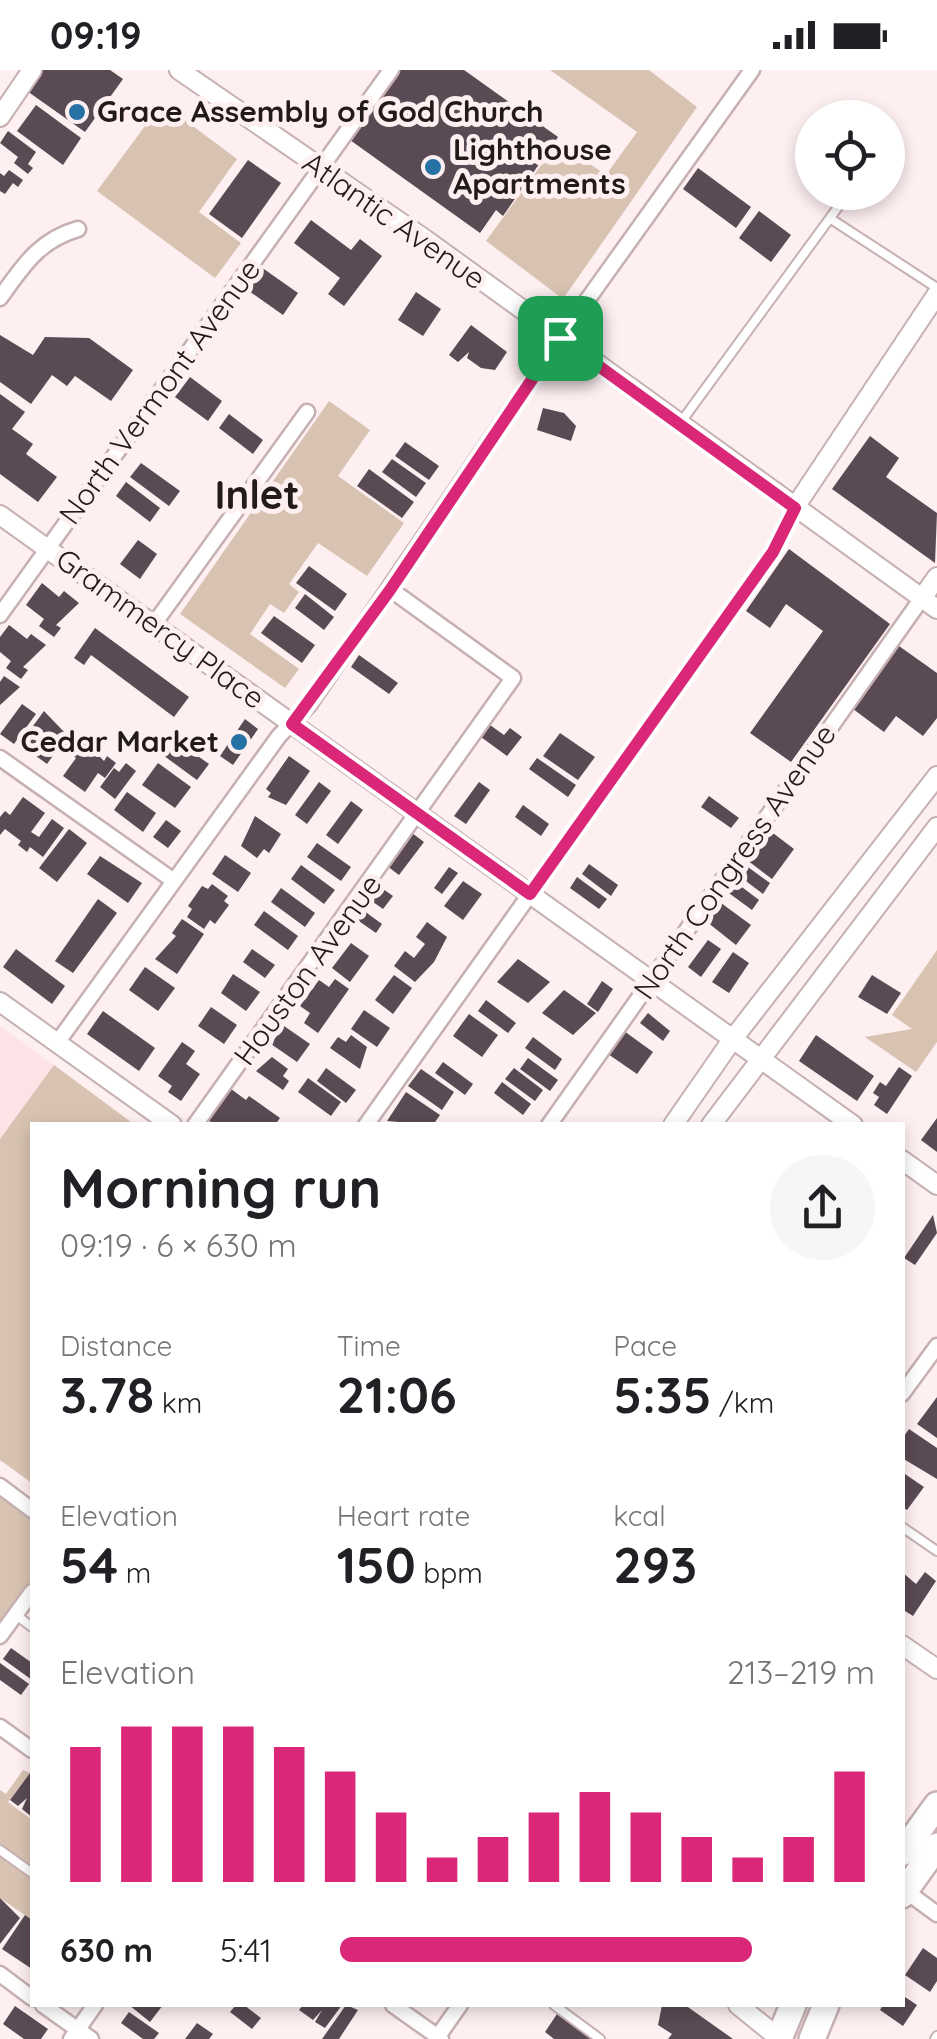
<!DOCTYPE html>
<meta charset="utf-8">
<style>
:root{--surface:#fff;--page:#f6f6f6;--text:#202124;--muted:#757577;--accent:#db2777}
body{margin:0;font-family:Quicksand,sans-serif;background:var(--page);color:var(--text);height:100vh;display:flex;flex-direction:column;font-size:38px;white-space:nowrap}
*{box-sizing:border-box;margin:0}
p{font-size:32px;color:var(--muted)}
.icon{flex:none;width:55px;height:55px;fill:none;stroke:currentColor;stroke-width:2;stroke-linecap:round;stroke-linejoin:round}
.map{position:relative;flex:1;overflow:hidden}
.sheet{position:absolute;left:30px;top:1052px;width:875px;height:885px;display:flex;flex-direction:column;background:var(--surface);border-radius:0px;box-shadow:0 5px 15px #0003}
.sheet>*{flex:none}
.fabs{position:absolute;left:795px;top:30px;display:grid;gap:20px}
.fabs a{display:grid;place-items:center;width:110px;height:110px;border-radius:50%;background:var(--surface);box-shadow:0 5px 15px #0003;font-size:50px}
.pin{position:absolute;display:grid;place-items:center;width:85px;height:85px;color:#fff;margin:-42px;border-radius:20px;box-shadow:0 5px 15px #0006}
.round{display:grid;place-items:center;flex:none;width:105px;height:105px;border-radius:52px;background:var(--page)}
.summary{display:flex;align-items:center;justify-content:space-between;height:170px;padding:0 30px}
h1{font-size:55px;font-weight:700;line-height:75px}
.metrics{display:grid;grid-template-columns:repeat(3,1fr);gap:15px;height:170px;padding:10px 30px}
.metrics div{display:grid;align-content:center}
.metrics b{font-size:50px;font-weight:700}
.metrics small{font-size:28px;font-weight:400}
.metrics p{font-size:28px}
.chart{height:280px;padding:20px 30px}
.chart p{display:flex;justify-content:space-between}
.chart svg{width:100%;height:180px;margin-top:10px;stroke:var(--accent);stroke-width:6}
ul{padding:0 30px;list-style:none;font-size:32px}
li{display:grid;grid-template-columns:160px 120px 1fr;align-items:center;height:75px}
li i{height:25px;border-radius:12px;background:var(--accent)}
.status{display:flex;justify-content:space-between;align-items:center;height:70px;padding:0 50px;background:var(--surface);direction:ltr}
.status svg{height:28px;fill:currentColor}
.map>svg:first-child{display:block}
</style>
<div class="status"><b>09:19</b><svg viewBox="0 0 49 12"><path d="M0 12V9h3v3zM5 12V6h3v6zM10 12V3h3v9zM15 12V0h3v12zM26 1h20v11H26zM47 4h2v5h-2z"/></svg></div>
<div class="map">
<svg width="937" height="1969" viewBox="0 0 937 1969">
<rect width="100%" height="100%" fill="#feeff1"/>
<path fill="#fde3e5" d="M0 956 135 1055H32V1413L0 1390Z"/>
<g fill="#d8c3b2">
<path d="M550 0H649L697 37 563 229 486 171 558 72 606 105 637 62Z"/>
<path d="M162 33 237 89 199 142 241 173 215 208 97 121Z"/>
<path d="M329 331 370 360 338 406 404 453 367 506 318 473 289 514 299 522 284 543 270 534 250 564 299 599 285 618 180 544Z"/>
<path d="M937 880V972L916 1002 865 967 912 959 892 945Z"/>
<path d="M54 995 135 1055H32V1413L0 1390V1069Z"/>
<path d="M0 1416 32 1440V1522L0 1566Z"/>
<path d="M23 1700 30 1703 8 1732 32 1750V1850L0 1828V1720L6 1724Z"/>
</g>
<g fill="#5a4a53">
<path d="M41 0H110L123 9 85 62 27 21Z"/>
<path d="M399 0H464L558 67 503 146 496 140 480 163 350 70Z"/>
<path d="M36 35 81 68 63 95 17 61Z"/>
<path d="M8 61 36 82 28 94 33 98 28 104 14 93 18 87 0 73Z"/>
<path d="M248 90 281 113 242 168 209 144Z"/>
<path d="M698 98 751 137 736 158 683 119Z"/>
<path d="M9 100 23 110 18 117 13 113 5 124 0 121V103L4 106Z"/>
<path d="M759 141 791 165 771 192 739 168Z"/>
<path d="M311 150 351 180 360 169 382 186 344 236 328 224 340 208 294 173Z"/>
<path d="M261 197 298 223 283 245 246 219Z"/>
<path d="M416 222 441 239 423 266 398 250Z"/>
<path d="M471 255 507 282 495 300 481 298 467 288 469 282 458 292 449 285Z"/>
<path d="M0 265 33 285 45 267 89 268 133 300 111 331 75 306 67 316 52 305 31 334 0 312Z"/>
<path d="M190 307 222 331 208 351 175 327Z"/>
<path d="M0 324 25 342 12 359 33 374 26 384 57 407 38 432 0 404Z"/>
<path d="M543 338 564 343 576 356 571 371 537 360Z"/>
<path d="M229 344 263 370 253 384 219 358Z"/>
<path d="M870 366 899 388 886 407 937 443 935 493 832 419Z"/>
<path d="M405 372 439 396 429 410 395 386Z"/>
<path d="M392 389 426 413 416 427 382 402Z"/>
<path d="M141 393 180 421 169 436 130 407Z"/>
<path d="M369 399 414 432 402 448 357 416Z"/>
<path d="M126 412 160 438 150 452 116 426Z"/>
<path d="M138 470 157 484 140 509 120 494Z"/>
<path d="M789 479 890 554 791 692 750 663 823 561 786 534 770 558 746 541Z"/>
<path d="M309 496 347 524 335 541 296 513Z"/>
<path d="M42 513 59 527 64 521 79 533 56 555 61 558 54 567 39 556 44 549 26 535Z"/>
<path d="M305 524 334 547 324 560 295 538Z"/>
<path d="M274 546 315 575 302 593 261 563Z"/>
<path d="M9 555 27 569 31 564 46 575 23 597 28 600 21 609 6 598 11 591 0 582V567Z"/>
<path d="M95 558 189 627 174 647 91 585 84 595 74 588Z"/>
<path d="M899 576 937 603V648L923 666 896 646 884 662 853 639Z"/>
<path d="M359 585 398 613 389 624 351 597Z"/>
<path d="M4 606 20 617 0 635V612Z"/>
<path d="M22 634 36 644 14 674 0 664Z"/>
<path d="M44 641 66 664 69 659 78 666 67 681 60 676 47 694 25 678 38 660 33 656Z"/>
<path d="M245 649 258 659 233 695 220 686Z"/>
<path d="M490 655 504 665 510 658 522 667 507 686 481 667Z"/>
<path d="M560 663 595 687 578 710 543 686Z"/>
<path d="M171 667 209 694 197 710 160 683Z"/>
<path d="M82 669 104 691 107 686 116 693 105 708 98 703 85 722 63 706 76 688 71 684Z"/>
<path d="M289 686 310 701 286 735 268 727 271 723 266 719Z"/>
<path d="M537 688 576 715 568 727 529 699Z"/>
<path d="M126 693 136 701 115 729 100 717 114 698 119 702Z"/>
<path d="M158 693 191 717 175 738 142 715Z"/>
<path d="M319 712 331 721 307 754 295 745Z"/>
<path d="M479 712 490 720 466 754 454 746Z"/>
<path d="M127 722 156 743 143 762 114 740Z"/>
<path d="M709 726 739 748 731 758 701 737Z"/>
<path d="M23 727 45 743 31 762 39 767 52 749 64 758 43 787 30 777 27 782 18 775 21 771 5 759 0 765V747L5 741 10 745Z"/>
<path d="M351 731 363 740 338 774 326 765Z"/>
<path d="M523 735 549 754 541 766 515 747Z"/>
<path d="M255 746 281 764 269 783 264 779 257 788 241 776Z"/>
<path d="M166 750 181 761 168 778 153 767Z"/>
<path d="M765 757 794 779 772 809 743 787Z"/>
<path d="M69 759 87 773 57 812 39 798Z"/>
<path d="M412 763 424 772 399 805 387 796Z"/>
<path d="M317 773 351 797 341 811 307 787Z"/>
<path d="M225 785 251 803 238 822 212 804Z"/>
<path d="M100 786 142 813 128 833 87 804Z"/>
<path d="M741 792 770 813 763 824 734 802Z"/>
<path d="M589 794 618 815 611 826 582 804Z"/>
<path d="M301 795 335 820 324 834 291 809Z"/>
<path d="M449 797 458 803 442 824 434 818Z"/>
<path d="M577 807 607 829 599 839 570 818Z"/>
<path d="M730 808 759 830 752 840 722 818Z"/>
<path d="M463 811 482 824 463 850 444 836Z"/>
<path d="M212 814 228 826 224 831 229 835 215 854 210 850 204 859 187 847 192 839 188 836 202 816 208 819Z"/>
<path d="M376 814 393 826 383 839 366 827Z"/>
<path d="M281 818 315 843 305 857 271 832Z"/>
<path d="M98 829 117 843 73 903 55 891Z"/>
<path d="M721 833 751 855 736 875 707 852Z"/>
<path d="M360 838 382 854 376 863 353 847Z"/>
<path d="M264 841 298 866 288 880 254 855Z"/>
<path d="M182 849 204 864 177 904 155 889 176 866 172 863Z"/>
<path d="M427 852 447 867 434 892 415 912 394 896 405 881 414 888 425 874 416 867Z"/>
<path d="M708 870 721 879 701 907 688 897Z"/>
<path d="M351 873 369 886 350 912 332 898Z"/>
<path d="M16 879 65 916 52 934 3 897Z"/>
<path d="M252 879 275 895 265 908 243 892Z"/>
<path d="M733 882 749 893 729 923 712 912Z"/>
<path d="M518 889 550 912 528 933 497 912Z"/>
<path d="M145 897 175 918 158 941 129 920Z"/>
<path d="M233 904 260 922 246 941 221 923Z"/>
<path d="M394 905 412 918 393 944 375 930Z"/>
<path d="M872 905 901 923 887 944 858 927Z"/>
<path d="M335 909 349 919 318 963 304 953 310 943 300 936 319 910 329 917Z"/>
<path d="M602 911 613 919 598 942 587 934Z"/>
<path d="M564 920 596 943 573 965 542 943Z"/>
<path d="M486 930 516 953 508 963 478 941Z"/>
<path d="M211 937 237 955 224 974 198 956Z"/>
<path d="M364 940 390 958 377 977 351 959Z"/>
<path d="M103 941 155 978 139 1001 87 964Z"/>
<path d="M648 943 670 961 663 971 640 953Z"/>
<path d="M469 944 498 965 482 987 453 966Z"/>
<path d="M284 956 310 974 297 992 271 974Z"/>
<path d="M624 961 653 982 637 1004 608 984Z"/>
<path d="M351 965 367 977 360 999 330 978 338 967 346 972Z"/>
<path d="M816 965 874 1006 857 1031 799 991Z"/>
<path d="M533 967 562 989 555 1000 525 978Z"/>
<path d="M182 972 195 981 186 994 200 1004 181 1031 168 1022 172 1016 158 1006Z"/>
<path d="M272 987 288 999 283 1006 289 1011 283 1020 256 1001Z"/>
<path d="M528 988 558 1010 550 1021 520 999Z"/>
<path d="M443 992 473 1014 465 1025 435 1003Z"/>
<path d="M899 997 912 1006 887 1044 874 1035 879 1027 873 1023 880 1012 886 1016Z"/>
<path d="M326 998 356 1020 346 1033 317 1011Z"/>
<path d="M514 998 543 1020 535 1031 505 1009Z"/>
<path d="M421 999 454 1022 442 1040 408 1016Z"/>
<path d="M308 1008 341 1032 331 1046 298 1022Z"/>
<path d="M502 1012 531 1034 523 1045 494 1023Z"/>
<path d="M227 1016 246 1030 249 1026 280 1048 275 1055H215L204 1047Z"/>
<path d="M406 1022 440 1045 433 1055 387 1051Z"/>
<path d="M937 1048V1082L921 1070Z"/>
<path d="M933 1145 937 1163 915 1195 904 1188Z"/>
<path d="M937 1327V1368L917 1354Z"/>
<path d="M909 1359 937 1378V1409L902 1388V1369Z"/>
<path d="M902 1402 924 1417 907 1440 902 1437Z"/>
<path d="M902 1502 916 1514 925 1502 936 1511 913 1546 902 1539Z"/>
<path d="M11 1578 32 1593V1610L3 1589Z"/>
<path d="M0 1593 29 1614 21 1625 0 1610Z"/>
<path d="M30 1703 32 1705V1747L22 1739 27 1728 18 1736 10 1730Z"/>
<path d="M0 1828 20 1848 0 1874Z"/>
<path d="M25 1845 32 1850V1899L2 1879Z"/>
<path d="M923 1878 937 1888V1911L930 1922 905 1905Z"/>
<path d="M902 1925 917 1935 903 1956 880 1940 883 1935H902Z"/>
<path d="M129 1935H163L150 1952Z"/>
<path d="M236 1935H244L261 1948 252 1959 230 1942Z"/>
<path d="M303 1935H342L325 1958 315 1952 322 1940 313 1950 299 1940Z"/>
<path d="M346 1935 358 1940 339 1969H322Z"/>
<path d="M662 1935H685L733 1969H668L672 1964 658 1955Z"/>
<path d="M15 1936 48 1959 41 1969H24L3 1954Z"/>
<path d="M129 1942 159 1963 154 1969H143L121 1953Z"/>
<path d="M557 1944 579 1957 595 1969H554L545 1962Z"/>
<path d="M197 1953 213 1964 209 1969H185Z"/>
</g>
<g fill="none" stroke-linecap="round" stroke-linejoin="round">
<defs>
<g id="service">
<path d="M888 65 891 60"/>
<path d="M831 149 937 218"/>
<path d="M681 352 849 122"/>
<path d="M902 1457 937 1481"/>
<path d="M16 1545 32 1557"/>
<path d="M0 1780 32 1803"/>
<path d="M554 1935 600 1969"/>
<path d="M935 1969 937 1966"/>
</g>
<g id="minor">
<path d="M0 228C23 196 39 170 78 159"/>
<path d="M0 545 391 0"/>
<path d="M154 554 307 342"/>
<path d="M0 688 174 811"/>
<path d="M57 973 279 666 309 635 560 268 752 0"/>
<path d="M195 1055 513 608 390 519"/>
<path d="M366 1055 773 482 795 437"/>
<path d="M549 1055 922 528"/>
<path d="M902 1324 937 1276"/>
<path d="M0 1416 32 1440"/>
<path d="M0 1566 32 1522"/>
<path d="M0 1657 32 1680"/>
<path d="M903 1819 937 1844"/>
<path d="M0 1904 32 1928"/>
<path d="M43 1935 91 1969"/>
<path d="M393 1935 441 1969"/>
<path d="M71 1969 95 1935"/>
<path d="M436 1969 460 1935"/>
</g>
<g id="tertiary">
<path d="M179 0 426 170 937 539"/>
<path d="M0 47 32 0"/>
<path d="M795 437 937 224"/>
<path d="M0 445 853 1055"/>
<path d="M922 528 937 507"/>
<path d="M0 932 172 1055"/>
<path d="M673 1055 732 970 937 706"/>
<path d="M711 1055 937 757"/>
<path d="M902 1090 937 1115"/>
<path d="M902 1575 937 1599"/>
<path d="M738 1935 780 1969"/>
</g>
<g id="trunk">
<path d="M902 1783 937 1735"/>
<path d="M902 1825 937 1776"/>
<path d="M779 1969 793 1935"/>
<path d="M812 1969 826 1935"/>
</g>
</defs>
<use href="#service" stroke="#c6b0b2" stroke-width="12"/>
<use href="#minor" stroke="#c6b0b2" stroke-width="19"/>
<use href="#tertiary" stroke="#c6b0b2" stroke-width="22"/>
<use href="#trunk" stroke="#c6b0b2" stroke-width="30"/>
<use href="#service" stroke="#fff" stroke-width="8"/>
<use href="#minor" stroke="#fff" stroke-width="14"/>
<use href="#tertiary" stroke="#fff" stroke-width="18"/>
<use href="#trunk" stroke="#fff" stroke-width="25"/>
</g>
<g fill="none" stroke-linecap="round" stroke-linejoin="round">
<defs>
<path id="route" d="M560 268 795 438 773 482 530 824 292 654 390 520Z"/>
</defs>
<use href="#route" stroke="#fff" stroke-width="20"/>
<use href="#route" stroke="#db2777" stroke-width="12"/>
</g>
<g fill="#2672a5" stroke="#feeff1" stroke-width="4">
<circle cx="77" cy="42" r="10"/>
<circle cx="433" cy="97" r="10"/>
<circle cx="239" cy="672" r="10"/>
</g>
<g text-anchor="middle" stroke-width="10" stroke-linejoin="round" paint-order="stroke">
<g font-size="30" font-weight="bold" fill="#221a1b" stroke="#feeff1" text-anchor="start">
<text x="97" y="52">Grace Assembly of God Church</text>
<text x="453" y="90">Lighthouse<tspan x="453" dy="34">Apartments</tspan></text>
<text x="219" y="682" text-anchor="end">Cedar Market</text>
</g>
<g font-size="30" fill="#221a1b" stroke="#feeff1">
<text transform="translate(394 151) rotate(35)" y="10">Atlantic Avenue</text>
<text transform="translate(160 322) rotate(-54)" y="10">North Vermont Avenue</text>
<text transform="translate(160 559) rotate(36)" y="10">Grammercy Place</text>
<text transform="translate(735 792) rotate(-55)" y="10">North Congress Avenue</text>
<text transform="translate(308 900) rotate(-54)" y="10">Houston Avenue</text>
</g>
<g font-size="40" font-weight="bold" fill="#221a1b" stroke="#feeff1">
<text x="257" y="439">Inlet</text>
</g>
</g>
</svg>
<div class="fabs">
<a><svg class="icon" aria-label="locate" viewBox="0 0 24 24"><circle cx="12" cy="12" r="6"/><path d="M12 2v4M12 18v4M2 12h4M18 12h4"/></svg></a>
</div>
<div class="pin" style="left:560px;top:268px;background:#1e9e55"><svg class="icon" aria-label="arrive" viewBox="0 0 24 24"><path d="M6 21V4h12l-3 4 3 4H6"/></svg></div>
<section class="sheet">
<div class="summary"><div><h1>Morning run</h1><p>09:19 · 6 × 630 m</p></div><a class="round"><svg class="icon" aria-label="share" viewBox="0 0 24 24"><path d="M12 15V3M7 8l5-5 5 5M5 13v7h14v-7"/></svg></a></div>
<div class="metrics">
<div><p>Distance</p><b>3.78<small> km</small></b></div>
<div><p>Time</p><b>21:06</b></div>
<div><p>Pace</p><b>5:35<small> /km</small></b></div>
</div>
<div class="metrics">
<div><p>Elevation</p><b>54<small> m</small></b></div>
<div><p>Heart rate</p><b>150<small> bpm</small></b></div>
<div><p>kcal</p><b>293</b></div>
</div>
<div class="chart"><p><span>Elevation</span>213–219 m</p>
<svg viewBox="0 0 160 44" preserveAspectRatio="none"><path d="M5 44V11M15 44V6M25 44V6M35 44V6M45 44V11M55 44V17M65 44V27M75 44V38M85 44V33M95 44V27M105 44V22M115 44V27M125 44V33M135 44V38M145 44V33M155 44V17"/></svg>
</div>
<ul>
<li><b>630 m</b>5:41<i style="width:77%"></i></li>
</ul>
</section>
</div>
